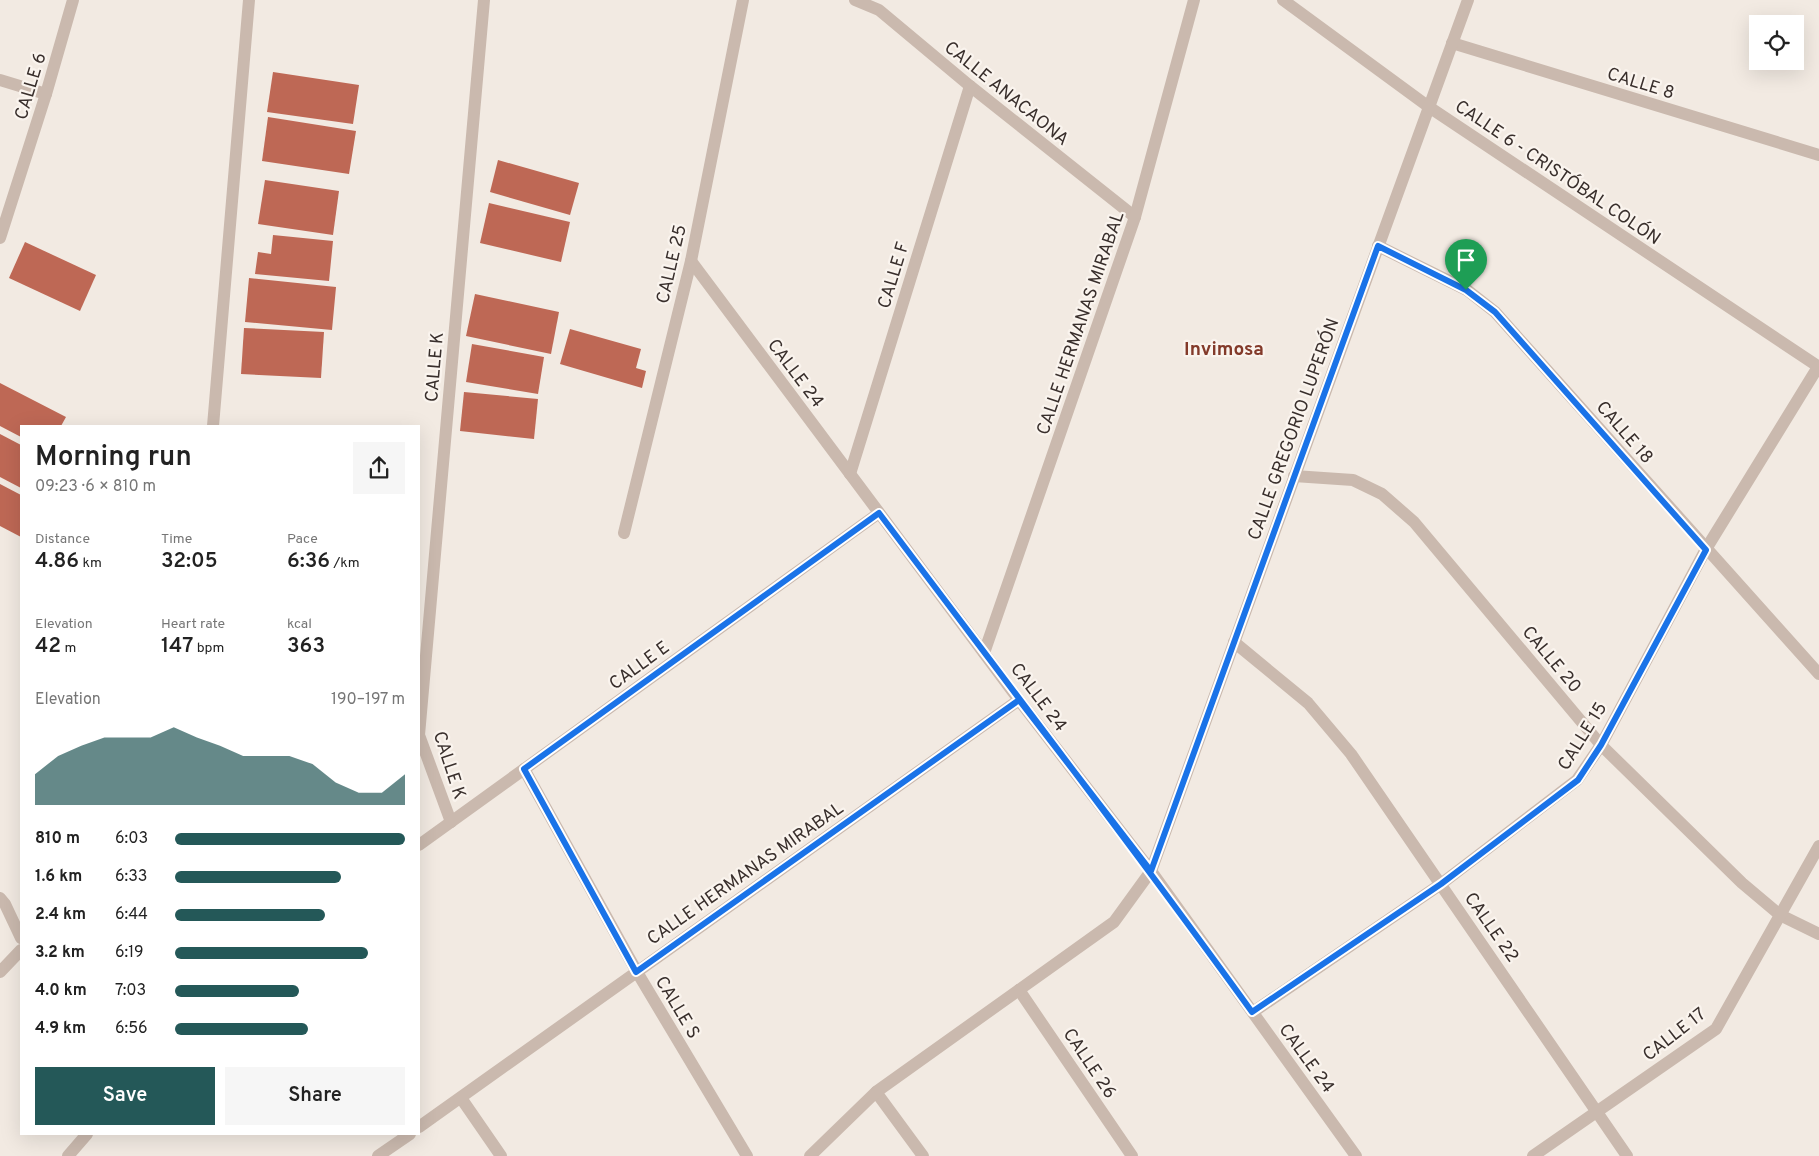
<!DOCTYPE html>
<meta charset="utf-8">
<style>
:root{--surface:#fff;--page:#f6f6f6;--text:#222;--muted:#767676;--accent:#245858}
body{margin:0;font-family:Overpass,sans-serif;background:var(--page);color:var(--text);height:100vh;display:flex;flex-direction:column;font-size:19px;white-space:nowrap}
*{box-sizing:border-box;margin:0}
p{font-size:16px;color:var(--muted)}
.icon{flex:none;width:28px;height:28px;fill:none;stroke:currentColor;stroke-width:2;stroke-linecap:round;stroke-linejoin:round}
.map{position:relative;flex:1;overflow:hidden}
.drawer{position:absolute;left:20px;top:425px;width:400px;height:710px;display:flex;flex-direction:column;background:var(--surface);border-radius:0px;box-shadow:0 5px 20px #0002}
.drawer>*{flex:none}
.controls{position:absolute;left:1749px;top:15px;display:grid;gap:10px}
.controls a{display:grid;place-items:center;width:55px;height:55px;border-radius:0px;background:var(--surface);box-shadow:0 5px 20px #0002;font-size:25px}
.pin{position:absolute;display:grid;place-items:center;width:42px;height:42px;color:#fff;margin:-51px -21px;border-radius:50% 50% 50% 0;rotate:-45deg;box-shadow:0 0 5px #0007}
.pin .icon{rotate:45deg}
.round{display:grid;place-items:center;flex:none;width:52px;height:52px;border-radius:0px;background:var(--page)}
.head{display:flex;align-items:center;justify-content:space-between;height:85px;padding:0 15px}
h1{font-size:28px;font-weight:600;line-height:38px}
.figures{display:grid;grid-template-columns:repeat(3,1fr);gap:8px;height:85px;padding:5px 15px}
.figures div{display:grid;align-content:center}
.figures b{font-size:21px;font-weight:600}
.figures small{font-size:14px;font-weight:400}
.figures p{font-size:14px}
.chart{height:140px;padding:10px 15px}
.chart p{display:flex;justify-content:space-between}
.chart svg{width:100%;height:90px;margin-top:5px;fill:var(--accent);opacity:.7}
.cta{display:flex;gap:10px;margin-top:auto;padding:10px 15px}
.cta a{flex:1;height:58px;border-radius:0px;background:var(--accent);color:#fff;font-size:20px;font-weight:600;line-height:58px;text-align:center}
.cta a+a{background:var(--page);color:var(--text)}
ul{padding:0 15px;list-style:none;font-size:16px}
li{display:grid;grid-template-columns:80px 60px 1fr;align-items:center;height:38px}
li i{height:12px;border-radius:6px;background:var(--accent)}
.map>svg:first-child{display:block}
</style>
<div class="map">
<svg width="1819" height="1156" viewBox="0 0 1819 1156">
<rect width="100%" height="100%" fill="#f2eae2"/>
<g fill="#be6855">
<path d="M273 72 359 85 353 124 267 112Z"/>
<path d="M268 117 356 131 349 174 262 161Z"/>
<path d="M498 160 579 183 570 215 490 192Z"/>
<path d="M265 180 339 191 333 235 258 224Z"/>
<path d="M489 203 570 222 561 262 480 243Z"/>
<path d="M273 235 333 241 329 281 255 274 258 252 271 254Z"/>
<path d="M25 242 96 275 80 311 9 278Z"/>
<path d="M249 278 336 287 332 330 245 322Z"/>
<path d="M475 294 559 312 551 354 466 336Z"/>
<path d="M244 328 324 332 321 378 241 374Z"/>
<path d="M570 329 641 349 636 368 646 371 642 388 560 364Z"/>
<path d="M472 344 544 357 538 394 466 382Z"/>
<path d="M0 383 66 417 61 426H21V437L0 426Z"/>
<path d="M464 392 538 399 534 439 460 431Z"/>
<path d="M0 434 21 445V488L0 477Z"/>
<path d="M0 484 21 495V537L0 526Z"/>
</g>
<g fill="none" stroke-linecap="round" stroke-linejoin="round">
<g stroke="#cab9ae" stroke-width="12">
<path d="M855 0 879 10 970 86 1135 217"/>
<path d="M1283 0 1429 107 1819 367"/>
<path d="M1452 43 1819 155"/>
<path d="M0 80 46 94"/>
<path d="M0 238 46 94 73 0"/>
<path d="M1378 246 1467 290 1495 312 1819 674"/>
<path d="M691 261 1019 700 1151 871 1356 1156"/>
<path d="M213 426 249 0"/>
<path d="M850 474 970 86"/>
<path d="M1294 476 1353 480 1382 494 1414 522 1601 745 1742 883 1780 915 1819 934"/>
<path d="M624 533 691 261 743 0"/>
<path d="M1234 642 1308 703 1351 754 1627 1156"/>
<path d="M984 653 1135 217 1194 0"/>
<path d="M524 769 637 972 747 1156"/>
<path d="M451 822 419 735 484 0"/>
<path d="M419 845 879 513"/>
<path d="M0 898 5 904 21 938"/>
<path d="M0 972 21 950"/>
<path d="M1019 990 1132 1156"/>
<path d="M1253 1012 1441 884 1577 780 1601 745 1706 549 1818 367"/>
<path d="M876 1092 923 1156"/>
<path d="M461 1098 501 1156"/>
<path d="M419 1127 1019 700"/>
<path d="M68 1156 87 1134"/>
<path d="M378 1156 410 1134"/>
<path d="M810 1156 876 1092 1114 922 1151 871 1468 0"/>
<path d="M1533 1156 1716 1029 1819 846"/>
</g>
</g>
<g fill="none" stroke-linecap="round" stroke-linejoin="round">
<defs>
<path id="route" d="M1466 290 1378 246 1151 871 1019 700 636 972 524 769 879 513C1004 679 1131 844 1252 1012L1441 884 1578 780 1601 745 1706 550 1495 312 1466 290"/>
</defs>
<use href="#route" stroke="#fff" stroke-width="10"/>
<use href="#route" stroke="#1a73e8" stroke-width="6"/>
</g>
<g text-anchor="middle" stroke-width="4.5" stroke-linejoin="round" paint-order="stroke">
<g font-size="18" fill="#392f2c" stroke="#faf4ee">
<text transform="translate(1641 83) rotate(17)" y="6">CALLE 8</text>
<text transform="translate(30 86) rotate(-73)" y="6">CALLE 6</text>
<text transform="translate(1007 93) rotate(39)" y="6">CALLE ANACAONA</text>
<text transform="translate(1558 172) rotate(34)" y="6">CALLE 6 - CRISTÓBAL COLÓN</text>
<text transform="translate(671 264) rotate(-77)" y="6">CALLE 25</text>
<text transform="translate(893 275) rotate(-73)" y="6">CALLE F</text>
<text transform="translate(1080 323) rotate(-71)" y="6">CALLE HERMANAS MIRABAL</text>
<text transform="translate(434 367) rotate(-85)" y="6">CALLE K</text>
<text transform="translate(796 373) rotate(53)" y="6">CALLE 24</text>
<text transform="translate(1293 429) rotate(-70)" y="6">CALLE GREGORIO LUPERÓN</text>
<text transform="translate(1625 432) rotate(49)" y="6">CALLE 18</text>
<text transform="translate(1552 659) rotate(50)" y="6">CALLE 20</text>
<text transform="translate(639 665) rotate(-36)" y="6">CALLE E</text>
<text transform="translate(1039 697) rotate(53)" y="6">CALLE 24</text>
<text transform="translate(1582 736) rotate(-58)" y="6">CALLE 15</text>
<text transform="translate(450 765) rotate(72)" y="6">CALLE K</text>
<text transform="translate(745 873) rotate(-35)" y="6">CALLE HERMANAS MIRABAL</text>
<text transform="translate(1492 927) rotate(55)" y="6">CALLE 22</text>
<text transform="translate(678 1007) rotate(59)" y="6">CALLE S</text>
<text transform="translate(1674 1034) rotate(-38)" y="6">CALLE 17</text>
<text transform="translate(1307 1058) rotate(54)" y="6">CALLE 24</text>
<text transform="translate(1090 1063) rotate(56)" y="6">CALLE 26</text>
</g>
<g font-size="19" font-weight="bold" fill="#833a2a" stroke="#faf4ee">
<text x="1224" y="355">Invimosa</text>
</g>
</g>
</svg>
<div class="controls">
<a><svg class="icon" aria-label="locate" viewBox="0 0 24 24"><circle cx="12" cy="12" r="6"/><path d="M12 2v4M12 18v4M2 12h4M18 12h4"/></svg></a>
</div>
<div class="pin" style="left:1466px;top:290px;background:#1e9e55"><svg class="icon" aria-label="arrive" viewBox="0 0 24 24"><path d="M6 21V4h12l-3 4 3 4H6"/></svg></div>
<section class="drawer">
<div class="head"><div><h1>Morning run</h1><p>09:23 · 6 × 810 m</p></div><a class="round"><svg class="icon" aria-label="share" viewBox="0 0 24 24"><path d="M12 15V3M7 8l5-5 5 5M5 13v7h14v-7"/></svg></a></div>
<div class="figures">
<div><p>Distance</p><b>4.86<small> km</small></b></div>
<div><p>Time</p><b>32:05</b></div>
<div><p>Pace</p><b>6:36<small> /km</small></b></div>
</div>
<div class="figures">
<div><p>Elevation</p><b>42<small> m</small></b></div>
<div><p>Heart rate</p><b>147<small> bpm</small></b></div>
<div><p>kcal</p><b>363</b></div>
</div>
<div class="chart"><p><span>Elevation</span>190–197 m</p>
<svg viewBox="0 0 160 44" preserveAspectRatio="none"><path d="M0 44V29L10 20L20 15L30 11L40 11L50 11L60 6L70 11L80 15L90 20L100 20L110 20L120 24L130 33L140 38L150 38L160 29V44z"/></svg>
</div>
<ul>
<li><b>810 m</b>6:03<i style="width:100%"></i></li>
<li><b>1.6 km</b>6:33<i style="width:72%"></i></li>
<li><b>2.4 km</b>6:44<i style="width:65%"></i></li>
<li><b>3.2 km</b>6:19<i style="width:84%"></i></li>
<li><b>4.0 km</b>7:03<i style="width:54%"></i></li>
<li><b>4.9 km</b>6:56<i style="width:58%"></i></li>
</ul>
<div class="cta"><a>Save</a><a>Share</a></div>
</section>
</div>
